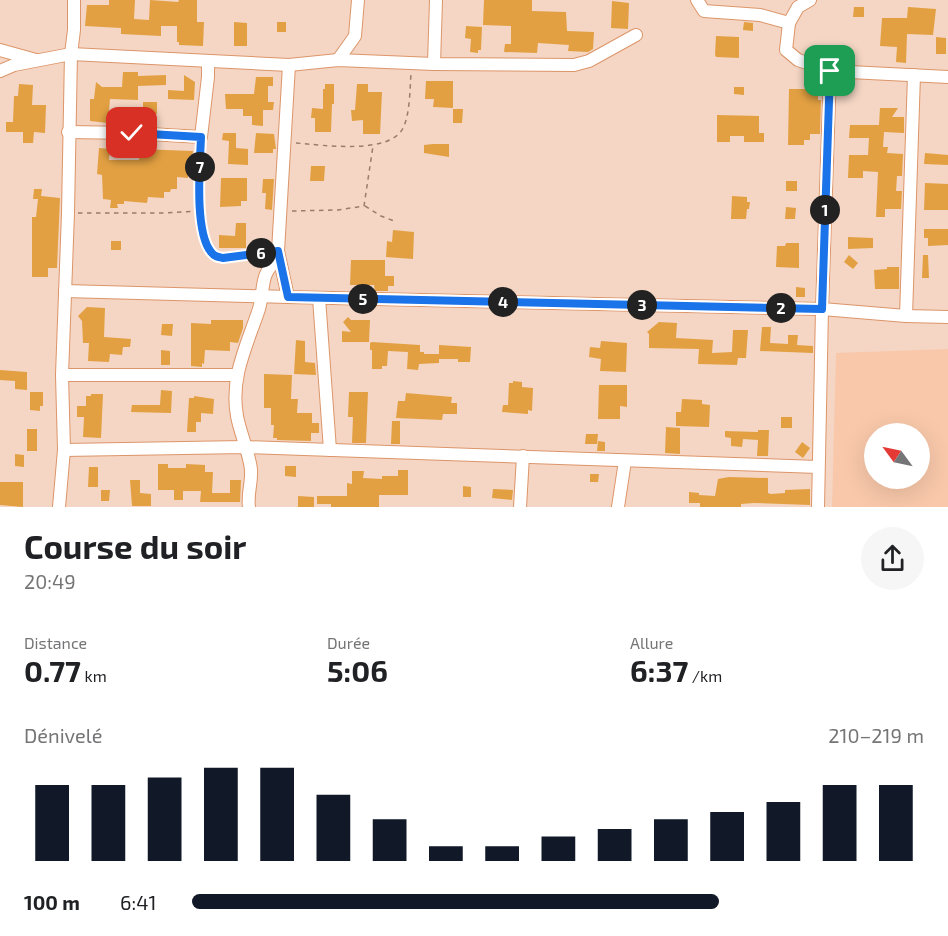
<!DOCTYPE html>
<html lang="fr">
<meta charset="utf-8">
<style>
:root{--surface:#fff;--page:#f6f6f6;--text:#202124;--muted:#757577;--accent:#111827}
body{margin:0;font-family:"Exo 2",sans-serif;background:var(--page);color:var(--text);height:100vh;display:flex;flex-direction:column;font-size:22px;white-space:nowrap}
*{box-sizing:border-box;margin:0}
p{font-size:20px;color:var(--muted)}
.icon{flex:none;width:33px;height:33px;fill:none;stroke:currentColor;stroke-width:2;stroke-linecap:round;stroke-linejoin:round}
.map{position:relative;height:507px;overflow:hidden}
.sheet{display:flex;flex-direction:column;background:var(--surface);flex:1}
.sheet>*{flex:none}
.needle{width:39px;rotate:303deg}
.tools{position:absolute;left:864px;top:423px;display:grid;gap:12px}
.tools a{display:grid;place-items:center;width:66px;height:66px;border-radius:50%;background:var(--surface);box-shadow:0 6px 24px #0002;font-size:30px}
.pin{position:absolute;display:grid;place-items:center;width:51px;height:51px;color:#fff;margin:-26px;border-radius:12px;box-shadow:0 3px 9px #0006}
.km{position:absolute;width:30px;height:30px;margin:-15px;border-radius:50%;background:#222;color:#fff;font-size:16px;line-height:30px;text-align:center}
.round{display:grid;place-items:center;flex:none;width:63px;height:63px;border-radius:32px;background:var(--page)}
.head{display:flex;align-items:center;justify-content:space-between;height:102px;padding:0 24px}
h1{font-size:33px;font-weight:700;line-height:45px}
.metrics{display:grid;grid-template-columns:repeat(3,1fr);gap:9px;height:102px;padding:6px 24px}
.metrics div{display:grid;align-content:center}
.metrics b{font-size:30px;font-weight:700}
.metrics small{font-size:16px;font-weight:400}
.metrics p{font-size:16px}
.chart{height:168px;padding:12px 24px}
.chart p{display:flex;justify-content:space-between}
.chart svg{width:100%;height:108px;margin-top:6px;stroke:var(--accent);stroke-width:6}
ul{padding:0 24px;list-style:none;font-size:20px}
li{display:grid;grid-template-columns:96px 72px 1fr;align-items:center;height:45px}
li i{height:15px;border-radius:8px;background:var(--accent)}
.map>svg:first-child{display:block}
</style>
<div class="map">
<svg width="948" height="507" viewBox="0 0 948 507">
<rect width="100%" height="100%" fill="#f5d6c4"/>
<path fill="#f9c8aa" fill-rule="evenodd" d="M948 349V507H832L836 353ZM874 434H920V478H874Z"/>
<g fill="#e2a042">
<path d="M109 0H135L134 19 149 20 150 0 178 2 179 0H197V22H204L203 46 179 45V42H177V26H161V36L121 34V28L85 26 87 5H109Z"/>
<path d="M484 0H532V11L566 12 567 31 594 32 593 49 588 52 568 51 569 45 538 43 537 53 504 52 505 44H511V26L483 25Z"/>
<path d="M612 1 629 3 628 29 611 28Z"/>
<path d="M854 7H864V17H853Z"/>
<path d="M908 7 936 9 933 35 907 34 906 63 896 62 897 47 880 46 882 18H907Z"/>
<path d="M234 22 247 23V46H234Z"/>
<rect x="277" y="22" width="9" height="10"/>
<path d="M744 22 753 23V31L743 30Z"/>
<path d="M466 26 482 27 481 50H478V53L470 52 471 39 465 38Z"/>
<path d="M716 36 739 37V58L716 57 715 55Z"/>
<path d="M936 37 946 38V54H936Z"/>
<path d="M123 72H138V76L166 75V85L138 86V100L110 99 108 123 90 121V99H94L96 82 102 87H122Z"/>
<path d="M184 75 195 82 194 100 168 99V90L184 91Z"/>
<path d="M256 77H273V86H268V102H274L273 110H263V126L252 125V116H243V109H226L225 94H254Z"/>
<path d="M426 81H453V108L433 107 434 99H425Z"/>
<path d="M19 84 33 85 32 105H46L45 133 34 132 33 143H23V132H6V122H13L14 96H18Z"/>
<path d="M325 84H334V104H332L331 132H315V118H311L312 108 323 109V89H325Z"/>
<path d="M357 84H368V92H382L380 134H363V120L352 121 351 110H355Z"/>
<path d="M734 87H744V95L734 94Z"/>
<path d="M789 89H818V100H821L820 134H810V140H804V145H788Z"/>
<path d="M143 102H157V114H150V117H143Z"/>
<path d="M880 108H898L892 117H904V133L884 132 883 147H888L887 153 903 154 902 176H897L896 191H902L901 209H885V217H876L878 172 863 171V178H848L849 155H868L869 138H849L850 125H879Z"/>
<path d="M453 109H463L462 123H453Z"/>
<path d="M717 115 759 116V133H764V142H744V136H730V142H717Z"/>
<path d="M223 133H236V148L248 149V165L228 164 229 141 222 140Z"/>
<path d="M256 133 274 134 276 149H273V153H254Z"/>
<path d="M433 144H449V157L424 153V145Z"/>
<path d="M99 148 110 149 109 160H139V149L193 151 192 161H188V178L177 177V189H171L170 192H164V198L148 197 147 203 124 201V204H117L118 208H110L111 200 103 199 102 175 97 174Z"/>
<path d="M925 153 948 155V165L924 164Z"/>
<path d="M311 166H325L324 181H310Z"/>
<path d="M221 178H247V201H241V206L220 207Z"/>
<path d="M263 179H274L272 210 265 209 266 193H262Z"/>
<rect x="786" y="181" width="11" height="10"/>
<path d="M925 183 948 184V210H924Z"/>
<path d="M34 189H42L41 196 60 198 57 268H48V277H32V217H36L38 199H33Z"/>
<path d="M732 196 747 197V202H750L749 209H747L746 219H731Z"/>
<path d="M786 207 796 208 795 219H785Z"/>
<path d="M236 223H246V248H219V235L235 236Z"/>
<path d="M924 229H948V245L928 246V238H924Z"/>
<path d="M393 230 414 232 413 259 386 257 387 241 392 242Z"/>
<path d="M848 237 873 238V248L848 249Z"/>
<rect x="111" y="241" width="10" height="9"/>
<path d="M786 243H799V268L776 267 777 246H785Z"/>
<path d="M849 255 858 263 853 269 844 262Z"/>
<path d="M923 255H928L929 278H922Z"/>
<path d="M351 260H385V276H394V286H388V291H375L374 285H350Z"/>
<path d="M887 267H899V289H875L874 270 887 269Z"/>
<path d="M796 287 805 288V297H796Z"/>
<path d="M87 307 105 308 104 337 131 339 130 347H123L122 355 110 354 109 362 88 361 89 343H83L82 321 78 316Z"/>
<path d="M348 317 351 320H370L369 342H342V331L351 332 343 322Z"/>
<path d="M211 320H243V328L238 343 230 342V351L205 350 204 364 202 363V367L191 366V323L211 324Z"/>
<path d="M659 322 677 323 676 338 713 340 712 353 732 352 733 330H748L746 358H738L737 365 698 364 699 349 649 348V334L647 332Z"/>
<path d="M162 324H173L172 336 161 335Z"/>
<path d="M762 327H771L770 343 788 344V335H798L797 345 813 346V353L760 351Z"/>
<path d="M296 340 305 341V362L315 363 316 375 294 374Z"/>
<path d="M601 341 627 343 626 372 600 371 601 359 589 357 590 347 600 348Z"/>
<path d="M372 342 420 345V352H424V354H439V363L419 364 418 370 407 369 408 352 388 351 387 366H382V369H372V350H370V343Z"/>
<path d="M439 345 471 347 470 362H458V359H439Z"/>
<path d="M161 350 170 351V365H161Z"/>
<path d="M0 370 27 372V390L15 389V381L0 380Z"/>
<path d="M264 374 292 375 291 399H298L297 413H312V423H319V433H311V441L277 440V438H273L274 425H271V408H264Z"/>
<path d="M513 381 522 382V387L533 388 532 411 528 410V414L502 412 503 405H508L509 383H513Z"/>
<path d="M599 385H627V407L620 406V419H598Z"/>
<path d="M161 390 172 391 171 413 131 412 132 405H160Z"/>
<path d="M30 392H43V406H40V411L30 410Z"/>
<path d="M349 392H368L366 443H352L353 417H348Z"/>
<path d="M406 393 452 397 451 403H457V414H443L442 420 396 418 398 401H405Z"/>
<path d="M91 394H103L101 438 83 437 84 417H77V406H86V396H91Z"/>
<path d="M194 396 214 399 213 414 201 413V422H196V432H187L189 398H194Z"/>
<path d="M682 399 702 400V404L710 405 709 427 676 426V412H681Z"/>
<rect x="781" y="417" width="11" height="11"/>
<path d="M392 421H400V444H391Z"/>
<path d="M666 427 680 428V454L665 453Z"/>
<rect x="27" y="429" width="10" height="22"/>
<path d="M758 430H769L768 456H757L758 440 743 439 742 447 731 446V438L725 437V431L758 432Z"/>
<path d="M586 434H598L597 444H585Z"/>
<path d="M598 441 605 442V451H597Z"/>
<path d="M802 442 810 448 803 458 795 452Z"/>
<path d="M15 454 24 455V467L15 466Z"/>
<path d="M158 464H168V468H186V464L205 465V472H213L212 493H230V480H241L240 502H200L201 491H183V500H174V490H158Z"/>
<path d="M285 466H296V477L285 476Z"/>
<path d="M89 467H98V487H88Z"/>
<path d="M398 470H408V495H379V507H331V504H317V496H347V483L352 484V471H364L363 478 382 479V476H398Z"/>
<path d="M590 474H599L598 482H590Z"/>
<path d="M729 477 768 478V493L771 494 785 493V490L810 489V505L754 503 741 504V507H700V503H689V492L699 493V495L715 496 718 479Z"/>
<path d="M130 480H140V493L151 494V506H132Z"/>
<path d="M0 482H23V507L0 505Z"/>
<path d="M463 486 471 487V497H463Z"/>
<path d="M493 489 513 490 512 500 492 498Z"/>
<path d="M101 490H110L109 501H101Z"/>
<path d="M298 496 314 497V507H298Z"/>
</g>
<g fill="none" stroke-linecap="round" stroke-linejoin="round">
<defs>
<g id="street">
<path d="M697 0 704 11 760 15 789 23 786 50 798 60 830 71 948 77"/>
<path d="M789 23 798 7 810 0"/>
<path d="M0 50 36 60"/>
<path d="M338 60 355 36 358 0"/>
<path d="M434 64 436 0"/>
<path d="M289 65 278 251 288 297 822 309 906 316 948 317"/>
<path d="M0 71 14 65 71 54 289 65 338 60 434 64 574 65 589 61 636 35"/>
<path d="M68 132 132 133 201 137 208 77V61"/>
<path d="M65 291 288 297"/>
<path d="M319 298 330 450"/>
<path d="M906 316 914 75"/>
<path d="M62 375H237"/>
<path d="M64 450 244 447 818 467"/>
<path d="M59 507 64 450 62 375 68 213 71 54 74 30V0"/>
<path d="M249 507C247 494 252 483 251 470 250 455 240 433 237 416 230 377 247 345 259 309 265 287 259 275 278 259"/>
<path d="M520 507 523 456"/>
<path d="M618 507 625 461"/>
<path d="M818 507 822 309 830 71"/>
</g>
</defs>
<use href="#street" stroke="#dc9569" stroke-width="14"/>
<g stroke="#997c69" stroke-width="1.5" stroke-dasharray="4.5 4.5" stroke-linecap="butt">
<path d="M296 143C322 145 390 155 403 128 410 115 410 87 411 73"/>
<path d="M365 206 381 216 397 222"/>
<path d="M292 211 338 210 364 206 373 146"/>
<path d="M200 212C208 269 216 259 266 253"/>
<path d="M78 213H163L200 211 201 149"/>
</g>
<use href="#street" stroke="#fff" stroke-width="12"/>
</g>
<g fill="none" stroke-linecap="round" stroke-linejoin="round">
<defs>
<path id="route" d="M132 133 201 137C200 164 194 231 211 252 215 257 218 257 223 258L278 251 288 297 822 309 830 71"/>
</defs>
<use href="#route" stroke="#fff" stroke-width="12"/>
<use href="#route" stroke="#1a73e8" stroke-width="8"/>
</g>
</svg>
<div class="tools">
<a><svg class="needle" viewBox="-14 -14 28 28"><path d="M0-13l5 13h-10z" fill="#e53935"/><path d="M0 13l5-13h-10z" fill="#757577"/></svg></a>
</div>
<div class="pin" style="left:830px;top:71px;background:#1e9e55"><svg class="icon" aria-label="arrive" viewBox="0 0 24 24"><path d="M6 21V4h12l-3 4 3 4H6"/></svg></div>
<div class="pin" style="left:132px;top:133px;background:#d93025"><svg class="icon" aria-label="check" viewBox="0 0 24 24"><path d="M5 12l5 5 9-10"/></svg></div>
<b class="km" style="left:825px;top:210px">1</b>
<b class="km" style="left:781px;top:308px">2</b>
<b class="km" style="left:642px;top:305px">3</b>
<b class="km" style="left:503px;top:302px">4</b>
<b class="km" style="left:363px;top:299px">5</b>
<b class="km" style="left:261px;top:253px">6</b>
<b class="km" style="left:200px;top:167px">7</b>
</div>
<section class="sheet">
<div class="head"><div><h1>Course du soir</h1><p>20:49</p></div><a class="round"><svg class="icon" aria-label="share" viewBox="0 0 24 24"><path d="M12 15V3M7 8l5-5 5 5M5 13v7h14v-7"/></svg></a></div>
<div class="metrics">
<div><p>Distance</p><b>0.77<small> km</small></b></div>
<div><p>Durée</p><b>5:06</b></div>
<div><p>Allure</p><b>6:37<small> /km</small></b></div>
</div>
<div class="chart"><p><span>Dénivelé</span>210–219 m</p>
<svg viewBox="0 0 160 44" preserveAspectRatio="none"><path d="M5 44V13M15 44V13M25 44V10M35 44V6M45 44V6M55 44V17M65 44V27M75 44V38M85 44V38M95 44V34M105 44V31M115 44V27M125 44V24M135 44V20M145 44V13M155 44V13"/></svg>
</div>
<ul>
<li><b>100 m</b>6:41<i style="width:72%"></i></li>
</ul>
</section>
